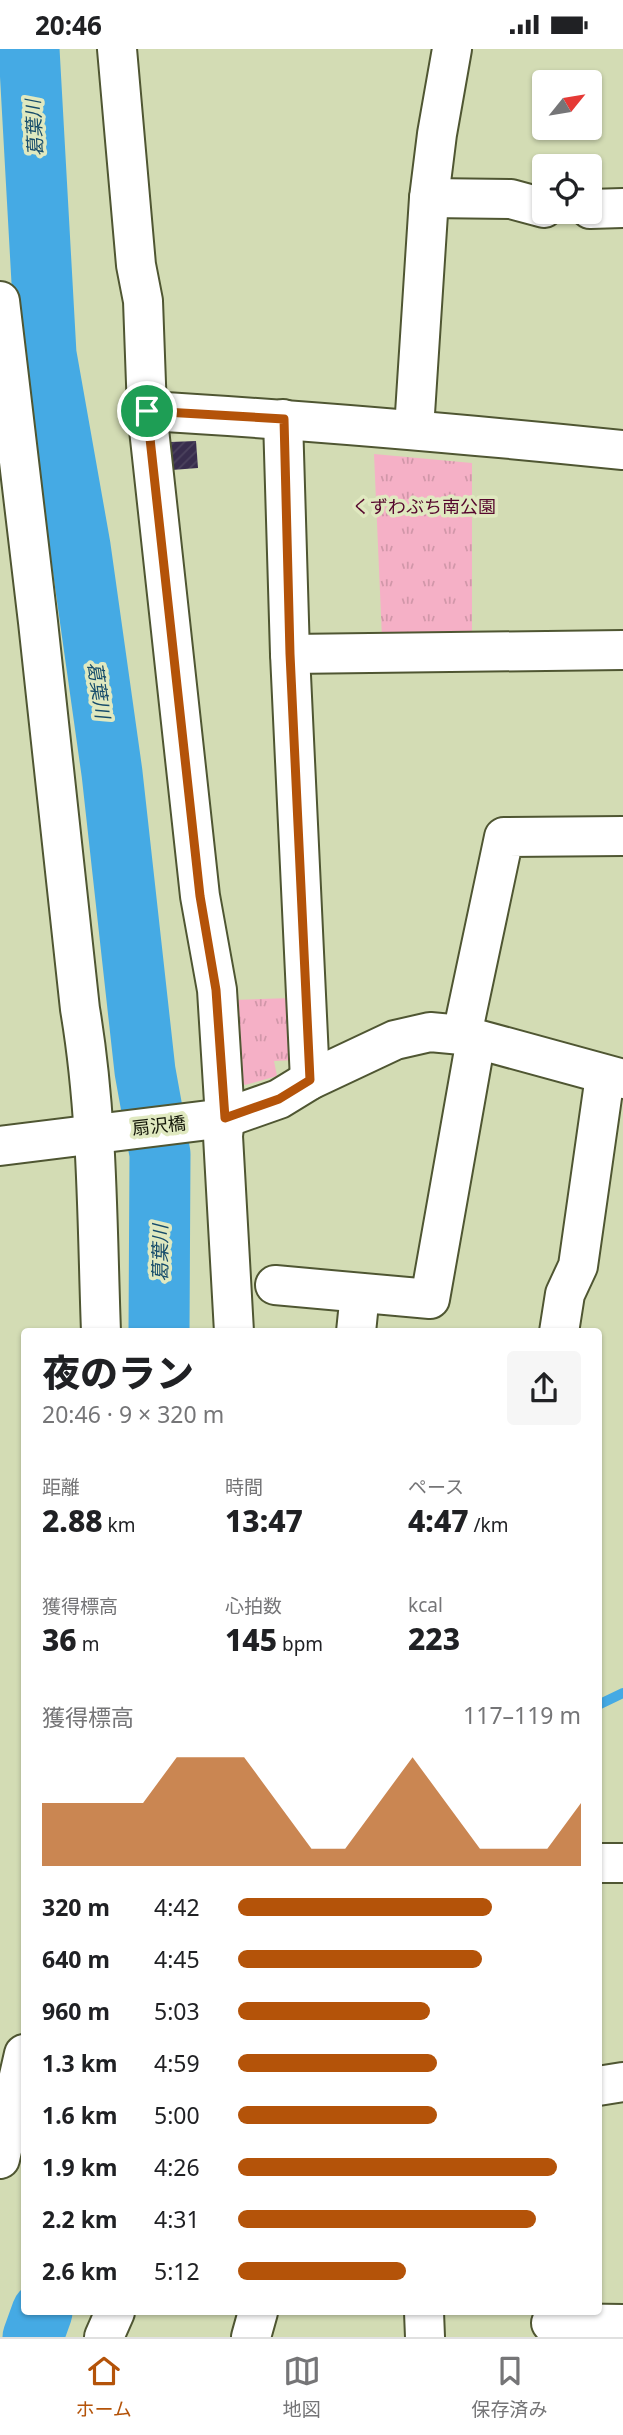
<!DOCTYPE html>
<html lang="ja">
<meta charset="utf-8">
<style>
:root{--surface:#fff;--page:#f6f6f6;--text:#202124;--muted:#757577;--line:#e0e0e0;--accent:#b45309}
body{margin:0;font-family:"Noto Sans","Noto Sans JP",sans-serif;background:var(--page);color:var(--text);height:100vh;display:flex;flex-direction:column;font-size:26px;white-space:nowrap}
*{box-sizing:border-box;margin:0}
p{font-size:23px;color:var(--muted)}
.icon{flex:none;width:38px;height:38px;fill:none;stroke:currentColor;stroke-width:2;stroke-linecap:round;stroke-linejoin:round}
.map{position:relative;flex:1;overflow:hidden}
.sheet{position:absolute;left:21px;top:1279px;width:581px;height:987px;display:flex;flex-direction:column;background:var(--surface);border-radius:7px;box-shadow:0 2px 5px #0004}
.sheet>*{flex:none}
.needle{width:46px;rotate:60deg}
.buttons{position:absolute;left:532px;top:21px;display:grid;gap:14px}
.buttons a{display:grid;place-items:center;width:70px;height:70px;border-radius:7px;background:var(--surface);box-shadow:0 2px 5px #0004;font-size:35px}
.pin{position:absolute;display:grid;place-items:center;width:60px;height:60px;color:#fff;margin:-30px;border:4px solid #fff;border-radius:50%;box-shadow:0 2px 7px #0007}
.round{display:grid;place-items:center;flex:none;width:74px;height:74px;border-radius:7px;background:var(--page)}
.overview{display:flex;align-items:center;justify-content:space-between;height:119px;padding:0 21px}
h1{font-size:38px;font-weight:800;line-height:52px}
.stats{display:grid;grid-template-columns:repeat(3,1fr);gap:10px;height:119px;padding:7px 21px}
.stats div{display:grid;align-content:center}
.stats b{font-size:30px;font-weight:800}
.stats small{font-size:19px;font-weight:400}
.stats p{font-size:19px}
.chart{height:196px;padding:14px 21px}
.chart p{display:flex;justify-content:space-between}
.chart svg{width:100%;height:126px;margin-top:7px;fill:var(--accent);opacity:.7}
ul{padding:0 21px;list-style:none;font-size:23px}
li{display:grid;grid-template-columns:112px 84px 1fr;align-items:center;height:52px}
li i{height:18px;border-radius:9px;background:var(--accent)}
.status{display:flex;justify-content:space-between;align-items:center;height:49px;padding:0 35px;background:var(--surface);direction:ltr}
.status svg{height:19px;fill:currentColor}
.menu{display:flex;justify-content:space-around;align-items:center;height:98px;border-top:2px solid var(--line);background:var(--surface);font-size:19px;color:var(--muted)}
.menu a{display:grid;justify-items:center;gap:4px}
.menu .current{color:var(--accent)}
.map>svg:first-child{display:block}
</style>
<div class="status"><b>20:46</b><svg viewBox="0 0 49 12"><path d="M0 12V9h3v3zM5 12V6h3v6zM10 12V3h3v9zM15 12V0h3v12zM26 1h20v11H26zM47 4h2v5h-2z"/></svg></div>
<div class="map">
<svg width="623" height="2288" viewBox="0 0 623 2288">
<defs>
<pattern id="park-tufts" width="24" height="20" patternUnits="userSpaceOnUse" patternTransform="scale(1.75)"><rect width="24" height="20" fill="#f5b0c6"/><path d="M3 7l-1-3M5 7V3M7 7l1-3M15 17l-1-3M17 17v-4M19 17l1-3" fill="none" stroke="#d197a9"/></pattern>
<pattern id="building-hatch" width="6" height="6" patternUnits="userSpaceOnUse" patternTransform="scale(1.75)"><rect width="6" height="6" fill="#382d4d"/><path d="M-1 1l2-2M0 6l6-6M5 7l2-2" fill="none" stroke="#4b425d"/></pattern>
</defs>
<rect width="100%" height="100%" fill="#d3dcb4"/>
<g fill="url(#park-tufts)">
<path d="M374 405 472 414V587L382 589Z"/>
<path d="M291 949 295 1011 274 1012 277 1027 245 1036 234 1029 231 951Z"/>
</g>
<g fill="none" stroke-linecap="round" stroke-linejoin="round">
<path stroke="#45aae4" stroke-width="10" d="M598 1656 623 1644"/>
<g stroke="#45aae4" stroke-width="61">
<path d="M29 0 46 305 80 497 112 724 145 1022 160 1105 159 1283"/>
<path d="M33 2288 42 2263"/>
</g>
</g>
<path fill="url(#building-hatch)" d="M196 392 198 419 172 421 170 393Z"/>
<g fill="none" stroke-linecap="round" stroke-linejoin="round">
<defs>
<g id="minor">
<path d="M117 0 136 216 143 252 147 362 200 847 217 941 225 1069 223 1087 234 1283"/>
<path d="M429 149 511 150 544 159"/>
<path d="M590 160 623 159"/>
<path d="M0 252 38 573 80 960C98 1066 97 1175 101 1283"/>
<path d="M147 362C306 371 464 385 623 401"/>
<path d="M283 370 290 605 310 1031"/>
<path d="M414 380 429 149 437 85 452 0"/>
<path d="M290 605 623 601"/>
<path d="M462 986 504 788 623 787"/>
<path d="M0 1097 225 1069 279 1050 310 1031 395 991 430 983 462 986 623 1030"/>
<path d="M275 1236 430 1250 476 990"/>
<path d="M356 1283 360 1244"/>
<path d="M559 1283 565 1245 578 1217 605 1027"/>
<path d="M598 1814H623"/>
<path d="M598 2037 623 2033"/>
<path d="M0 2110 24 2005"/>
<path d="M424 2263 425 2288"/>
<path d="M551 2274 623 2275"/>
<path d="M104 2288 115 2263"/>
<path d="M251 2288 258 2263"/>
</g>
</defs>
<use href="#minor" stroke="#4f5632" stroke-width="42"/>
<use href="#minor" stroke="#fff" stroke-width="38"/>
</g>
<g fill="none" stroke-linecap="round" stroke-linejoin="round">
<defs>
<path id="route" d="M147 362 284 370 290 605 310 1031 279 1050 225 1069 216 941 200 847Z"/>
</defs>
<use href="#route" stroke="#fff" stroke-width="14"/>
<use href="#route" stroke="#b45309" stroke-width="9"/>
</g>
<g text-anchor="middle" stroke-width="7" stroke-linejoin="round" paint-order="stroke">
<g font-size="18" fill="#56072d" stroke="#e0e9c0">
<text x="424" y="464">くずわぶち南公園</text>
</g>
<g font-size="18" fill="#131608" stroke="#e0e9c0">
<text transform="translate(159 1077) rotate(-6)" y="6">扇沢橋</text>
</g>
<g font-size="19" font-style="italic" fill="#164c6a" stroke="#e0e9c0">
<text transform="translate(34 79) rotate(-93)" y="7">葛葉川</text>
<text transform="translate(99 641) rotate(81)" y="7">葛葉川</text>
<text transform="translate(160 1204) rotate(-90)" y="7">葛葉川</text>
</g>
</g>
</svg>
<div class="buttons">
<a><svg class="needle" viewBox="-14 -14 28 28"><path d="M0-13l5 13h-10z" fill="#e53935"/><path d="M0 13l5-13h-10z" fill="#757577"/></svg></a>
<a><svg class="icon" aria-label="locate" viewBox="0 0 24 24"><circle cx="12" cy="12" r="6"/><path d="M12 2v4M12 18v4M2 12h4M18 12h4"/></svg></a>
</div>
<div class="pin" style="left:147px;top:362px;background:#1e9e55"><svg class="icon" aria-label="arrive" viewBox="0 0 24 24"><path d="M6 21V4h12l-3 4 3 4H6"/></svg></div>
<section class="sheet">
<div class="overview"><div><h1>夜のラン</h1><p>20:46 · 9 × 320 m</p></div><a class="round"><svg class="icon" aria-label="share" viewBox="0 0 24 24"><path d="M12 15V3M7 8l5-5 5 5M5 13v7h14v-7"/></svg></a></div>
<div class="stats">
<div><p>距離</p><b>2.88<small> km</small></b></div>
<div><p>時間</p><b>13:47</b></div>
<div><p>ペース</p><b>4:47<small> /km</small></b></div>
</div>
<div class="stats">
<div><p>獲得標高</p><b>36<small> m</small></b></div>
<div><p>心拍数</p><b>145<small> bpm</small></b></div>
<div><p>kcal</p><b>223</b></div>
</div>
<div class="chart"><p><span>獲得標高</span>117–119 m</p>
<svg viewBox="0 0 160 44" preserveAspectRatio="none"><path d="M0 44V22L10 22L20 22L30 22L40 6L50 6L60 6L70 22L80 38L90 38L100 22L110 6L120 22L130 38L140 38L150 38L160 22V44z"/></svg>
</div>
<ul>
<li><b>320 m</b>4:42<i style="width:74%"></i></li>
<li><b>640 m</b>4:45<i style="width:71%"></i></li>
<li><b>960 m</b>5:03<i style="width:56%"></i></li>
<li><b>1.3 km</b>4:59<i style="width:58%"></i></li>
<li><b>1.6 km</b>5:00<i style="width:58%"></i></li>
<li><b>1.9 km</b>4:26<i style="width:93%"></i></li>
<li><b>2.2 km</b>4:31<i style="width:87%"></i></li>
<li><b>2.6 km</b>5:12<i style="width:49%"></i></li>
</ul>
</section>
</div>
<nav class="menu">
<a class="current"><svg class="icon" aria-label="home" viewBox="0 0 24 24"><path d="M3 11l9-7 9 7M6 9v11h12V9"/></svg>ホーム</a>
<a><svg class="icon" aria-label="map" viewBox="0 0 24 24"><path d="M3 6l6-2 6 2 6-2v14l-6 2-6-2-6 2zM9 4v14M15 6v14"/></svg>地図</a>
<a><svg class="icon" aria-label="saved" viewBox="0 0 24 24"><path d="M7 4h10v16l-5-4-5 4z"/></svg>保存済み</a>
</nav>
